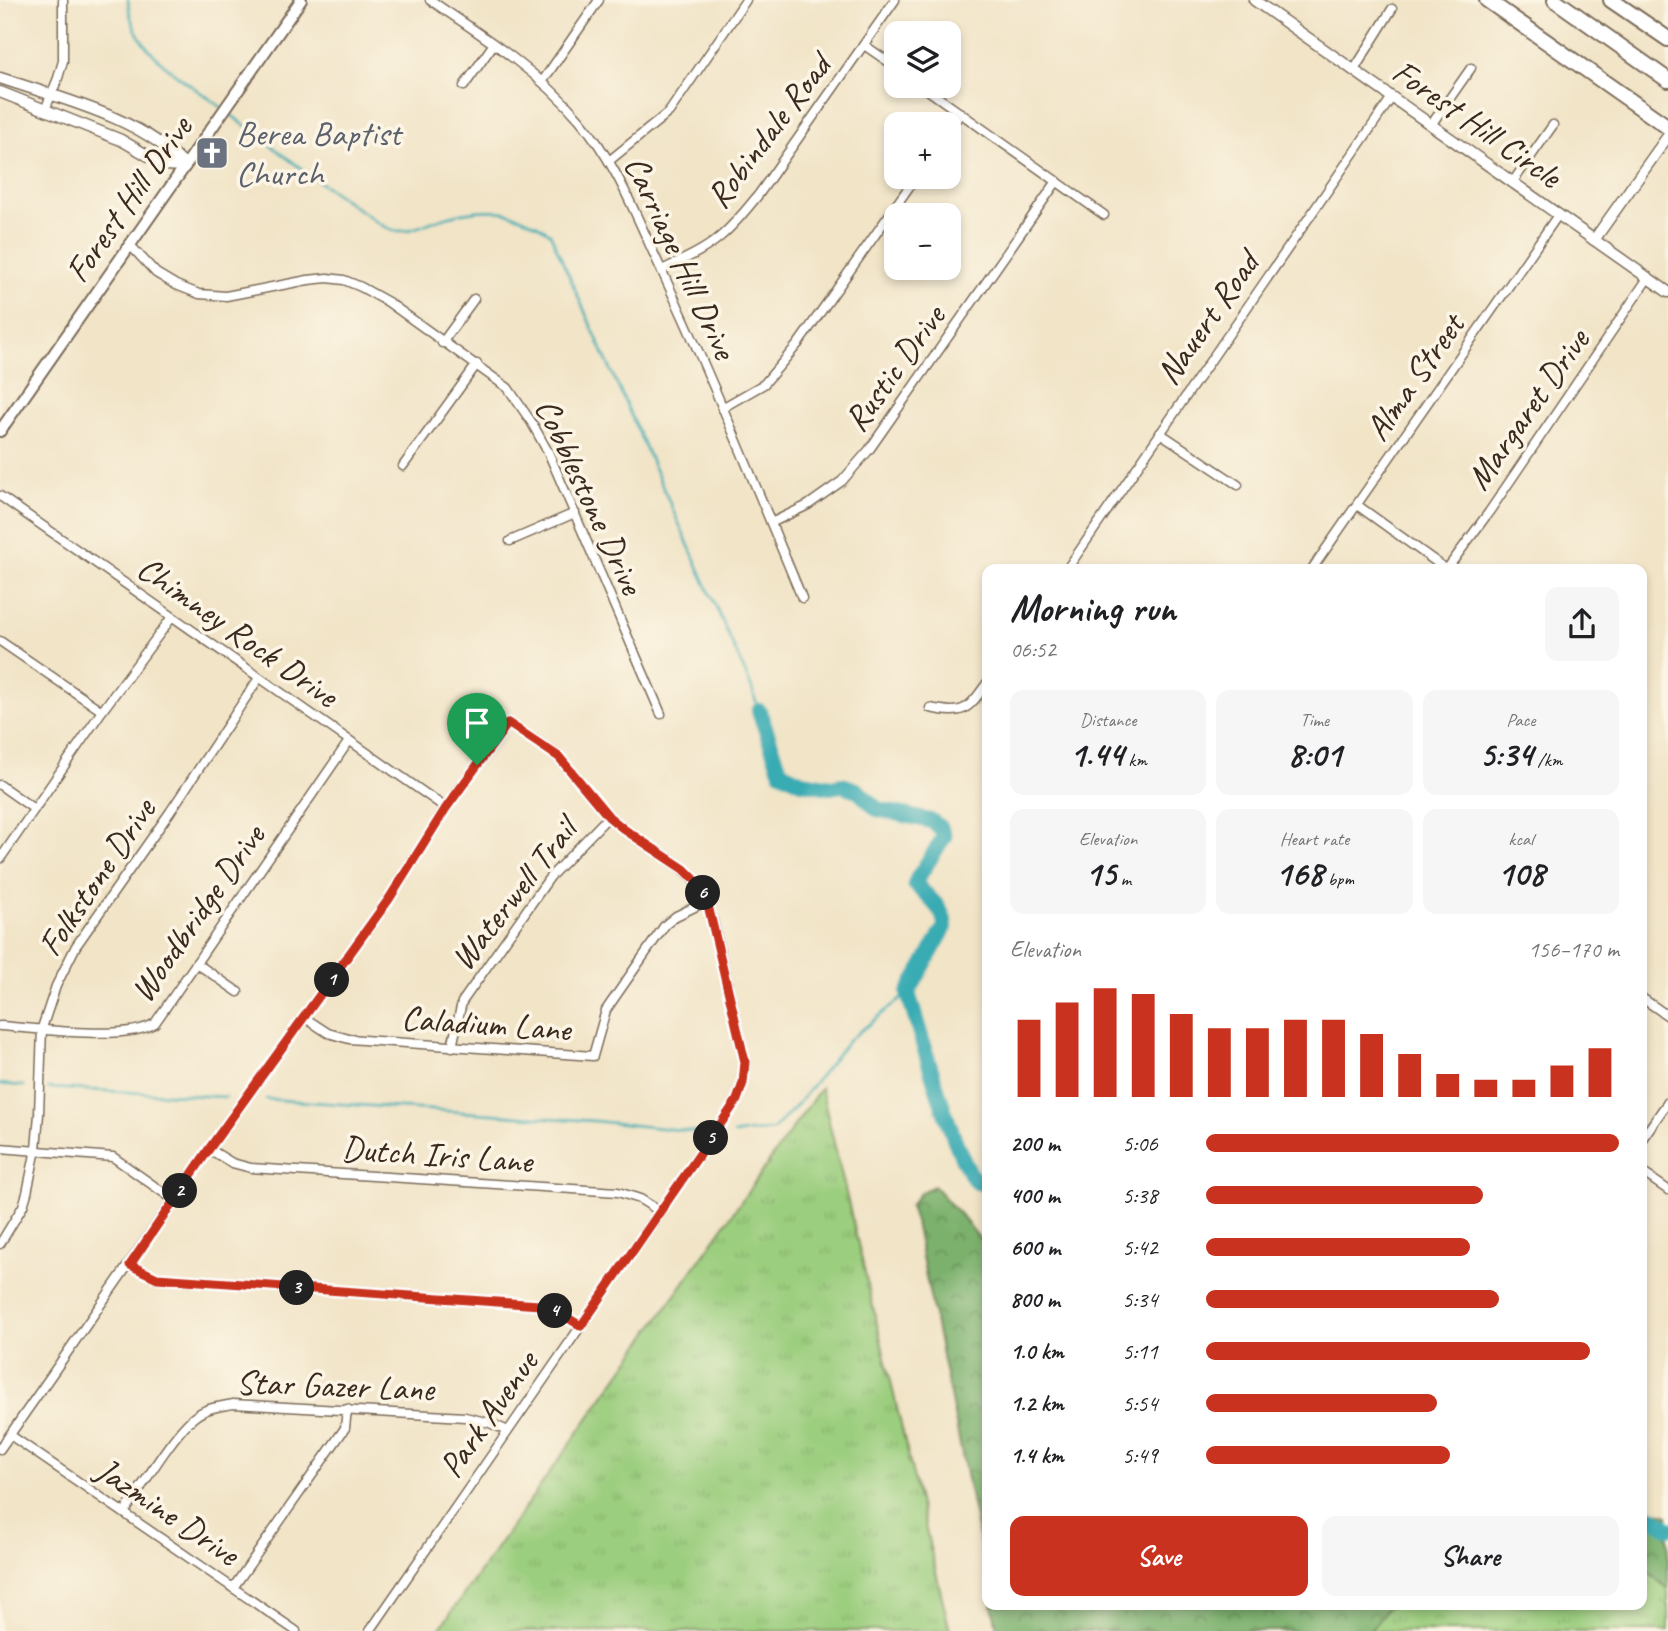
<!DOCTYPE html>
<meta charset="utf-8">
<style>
:root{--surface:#fff;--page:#f6f6f6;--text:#202124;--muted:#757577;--accent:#c8321e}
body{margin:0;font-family:Caveat,sans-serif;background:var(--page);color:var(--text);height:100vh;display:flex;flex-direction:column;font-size:26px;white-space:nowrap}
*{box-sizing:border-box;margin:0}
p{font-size:23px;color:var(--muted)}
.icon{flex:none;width:38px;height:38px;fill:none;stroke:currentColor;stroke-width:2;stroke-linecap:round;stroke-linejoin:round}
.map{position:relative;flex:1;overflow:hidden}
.side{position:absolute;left:982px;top:564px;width:665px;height:1046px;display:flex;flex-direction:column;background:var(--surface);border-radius:14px;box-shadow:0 4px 10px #0003}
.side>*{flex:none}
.buttons{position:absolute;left:884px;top:21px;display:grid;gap:14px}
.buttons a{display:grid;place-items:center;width:77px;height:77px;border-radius:14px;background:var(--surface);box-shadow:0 4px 10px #0003;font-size:35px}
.pin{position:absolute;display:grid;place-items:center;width:60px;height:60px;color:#fff;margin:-72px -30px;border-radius:50% 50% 50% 0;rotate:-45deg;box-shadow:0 0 7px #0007}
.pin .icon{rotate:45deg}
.km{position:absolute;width:35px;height:35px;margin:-18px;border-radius:50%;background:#222;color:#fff;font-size:19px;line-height:35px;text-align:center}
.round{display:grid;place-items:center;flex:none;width:74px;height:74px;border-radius:14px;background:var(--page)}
.overview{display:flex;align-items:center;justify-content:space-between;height:119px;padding:0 28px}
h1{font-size:38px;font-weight:800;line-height:52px}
.figures{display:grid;grid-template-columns:repeat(3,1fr);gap:10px;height:119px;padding:7px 28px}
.figures div{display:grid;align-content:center;border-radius:14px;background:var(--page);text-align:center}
.figures b{font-size:35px;font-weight:800}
.figures small{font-size:19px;font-weight:400}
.figures p{font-size:19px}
.chart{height:196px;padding:14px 28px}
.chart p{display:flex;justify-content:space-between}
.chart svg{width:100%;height:126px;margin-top:7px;stroke:var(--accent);stroke-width:6}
.primary-button{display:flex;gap:14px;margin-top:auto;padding:14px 28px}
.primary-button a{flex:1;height:80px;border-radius:14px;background:var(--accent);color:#fff;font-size:28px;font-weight:800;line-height:80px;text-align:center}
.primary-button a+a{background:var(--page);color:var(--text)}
ul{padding:0 28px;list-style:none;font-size:23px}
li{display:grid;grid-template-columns:112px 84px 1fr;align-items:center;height:52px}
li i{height:18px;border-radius:9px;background:var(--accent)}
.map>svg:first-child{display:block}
</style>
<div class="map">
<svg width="1668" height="1631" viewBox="0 0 1668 1631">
<defs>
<pattern id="grass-tufts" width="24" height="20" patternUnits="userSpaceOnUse" patternTransform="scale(1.75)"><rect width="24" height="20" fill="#9bce7e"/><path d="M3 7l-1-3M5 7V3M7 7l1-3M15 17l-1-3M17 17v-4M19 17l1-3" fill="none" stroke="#86b16c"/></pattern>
<pattern id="forest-crowns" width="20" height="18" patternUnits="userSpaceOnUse" patternTransform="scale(1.75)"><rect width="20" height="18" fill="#7cb16d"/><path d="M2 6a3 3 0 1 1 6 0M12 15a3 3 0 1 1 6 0" fill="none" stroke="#679059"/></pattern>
</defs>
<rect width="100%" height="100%" fill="#fcf5e5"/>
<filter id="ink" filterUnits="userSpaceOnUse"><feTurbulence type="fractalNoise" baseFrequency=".0143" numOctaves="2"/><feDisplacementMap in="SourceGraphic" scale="14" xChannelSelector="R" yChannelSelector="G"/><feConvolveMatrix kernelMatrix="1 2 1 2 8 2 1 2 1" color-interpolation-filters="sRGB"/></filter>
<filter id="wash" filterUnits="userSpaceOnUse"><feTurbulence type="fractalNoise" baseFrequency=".00686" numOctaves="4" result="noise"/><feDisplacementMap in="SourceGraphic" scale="28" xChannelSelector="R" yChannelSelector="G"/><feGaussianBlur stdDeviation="1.57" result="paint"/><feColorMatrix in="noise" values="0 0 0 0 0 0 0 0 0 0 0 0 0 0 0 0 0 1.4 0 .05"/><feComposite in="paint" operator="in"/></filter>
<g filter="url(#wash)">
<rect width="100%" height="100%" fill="#f1e4c7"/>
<g fill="url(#grass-tufts)" stroke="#6b7c4e" stroke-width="2">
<path d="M821 1088 950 1631H438Z"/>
<path d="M1642 1566 1668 1589V1631H1370L1389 1605H1642Z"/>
</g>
<g fill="url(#forest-crowns)" stroke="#5c6e46" stroke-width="2">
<path d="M934 1186 965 1220 987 1248V1578L915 1222 910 1206 921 1192Z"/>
<path d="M1642 1507 1668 1515V1589L1642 1566Z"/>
<path d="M992 1605H1389L1370 1631H998Z"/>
</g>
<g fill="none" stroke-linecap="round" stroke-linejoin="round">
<g stroke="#39abb3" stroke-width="2.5">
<path d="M128 0C130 51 185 80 221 107"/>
<path d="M226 111C271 145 314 180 360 210 371 218 384 229 398 231 409 232 423 225 434 221 479 205 509 205 550 233L751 686 759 711"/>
<path d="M0 1084 24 1086"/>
<path d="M48 1088 226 1097"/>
<path d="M266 1099 595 1121 699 1132"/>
<path d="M734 1134 773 1130 796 1106 848 1041 908 993"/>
</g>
<g stroke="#39abb3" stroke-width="16">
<path d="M759 711 781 772 802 782 831 787 842 785 857 790 877 809 931 821 940 827 944 837 917 879 915 884C928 897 945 909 945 927L908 993C918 1025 956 1165 977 1182 978 1182 986 1185 987 1186"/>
<path d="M1642 1514 1652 1517 1668 1528"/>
</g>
</g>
</g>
<g filter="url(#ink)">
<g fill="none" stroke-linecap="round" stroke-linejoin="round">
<defs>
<g id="minor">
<path d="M430 0C482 35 538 71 579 119 616 162 636 216 660 267 711 376 756 487 802 598"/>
<path d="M864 45 896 67"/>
<path d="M1354 70 1392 9"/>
<path d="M542 82 599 0"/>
<path d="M464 86 493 45"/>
<path d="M922 86 1104 215"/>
<path d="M45 110 58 78 63 61V0"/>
<path d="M1431 125 1471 68"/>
<path d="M948 130 961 113"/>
<path d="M609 161 669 112 746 0"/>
<path d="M1512 183 1553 125"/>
<path d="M130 245 156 273 176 285 199 294 226 296 308 280 327 278 344 280 361 287 388 302 508 388 532 423 549 454 661 714"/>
<path d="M662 270C682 260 704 251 721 236 735 224 747 209 759 194L895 0"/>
<path d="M442 343 474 299"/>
<path d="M722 408 764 384 798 344 916 177"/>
<path d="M1160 433 1238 485"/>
<path d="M403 466 477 364"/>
<path d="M0 496 446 808"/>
<path d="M1357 505 1446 569"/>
<path d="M771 523 808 505 842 481 869 450 1057 181"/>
<path d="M510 541 575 513"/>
<path d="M1067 569 1392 97"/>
<path d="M1312 569 1558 215"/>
<path d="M1447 569 1489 512 1648 278"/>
<path d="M0 641 102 711"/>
<path d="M930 708C964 715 967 711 987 683"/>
<path d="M0 785 34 809"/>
<path d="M0 859 102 711 172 617"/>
<path d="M196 963 238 992"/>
<path d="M1642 998 1668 1016"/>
<path d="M305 1018 328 1033 349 1039 593 1056 606 1010 665 925 676 916 707 901"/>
<path d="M0 1026C35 1028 128 1042 155 1023L349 741"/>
<path d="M452 1047 462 1002 550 877 609 816"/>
<path d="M1642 1139 1668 1102"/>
<path d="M0 1148 113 1157 174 1200"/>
<path d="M209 1149 232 1163 251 1168 618 1192 640 1199 661 1212"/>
<path d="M1642 1172 1668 1190"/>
<path d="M0 1244 23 1206 27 1193 36 1149 39 1114 42 1028 56 986 76 946 170 812 259 678"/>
<path d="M130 1265 157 1278 540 1305 560 1313 581 1326"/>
<path d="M10 1435 296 1631"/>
<path d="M0 1449 209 1149 389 899 446 808 507 723C524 734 546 745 561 760 578 778 592 800 610 817 652 858 695 855 713 921L745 1062 743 1083 737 1100 370 1631"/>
<path d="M124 1513C141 1489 174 1431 197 1415 207 1408 221 1406 233 1404L465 1417 490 1423 508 1431"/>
<path d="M233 1588 345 1428 347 1409"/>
</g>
<g id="tertiary">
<path d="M1254 0 1668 292"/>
<path d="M0 78C59 98 144 118 185 166L164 165 121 140 0 92"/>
<path d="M1594 240 1668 136"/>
</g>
<path id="secondary" d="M0 431 301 0"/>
<g id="motorway">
<path d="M1487 0 1668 127"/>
<path d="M1555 0 1668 80"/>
<path d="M1611 0 1668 39"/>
</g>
</defs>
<use href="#minor" stroke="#7b6b59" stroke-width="11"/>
<use href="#tertiary" stroke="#7b6b59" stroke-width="13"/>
<use href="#secondary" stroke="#7b6b59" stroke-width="14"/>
<use href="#motorway" stroke="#7b6b59" stroke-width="18"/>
<use href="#minor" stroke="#fff" stroke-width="8"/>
<use href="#tertiary" stroke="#fff" stroke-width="10"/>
<use href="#secondary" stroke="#fff" stroke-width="10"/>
<use href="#motorway" stroke="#fff" stroke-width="14"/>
</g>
</g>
<g fill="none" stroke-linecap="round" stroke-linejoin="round" filter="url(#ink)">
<defs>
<path id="route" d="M508 723 559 757 609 817 625 830 684 869 696 881 707 901 745 1062 743 1083 737 1100 581 1326 560 1313 540 1305 157 1278 130 1265 209 1149 389 899 446 808Z"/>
</defs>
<use href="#route" stroke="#fff" stroke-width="14"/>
<use href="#route" stroke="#c8321e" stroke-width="9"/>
</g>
<defs>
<symbol id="church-square" viewBox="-11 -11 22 22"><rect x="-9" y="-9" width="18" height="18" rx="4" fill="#6b7280" stroke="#fcf5e5"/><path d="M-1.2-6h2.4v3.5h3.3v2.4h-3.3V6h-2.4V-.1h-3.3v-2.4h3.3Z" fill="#fff"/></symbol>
</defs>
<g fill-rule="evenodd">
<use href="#church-square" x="193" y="134" width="38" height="38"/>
</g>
<g text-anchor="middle" stroke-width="7" stroke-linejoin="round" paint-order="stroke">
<g font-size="35" fill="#3b2a1e" stroke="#fcf5e5">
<text transform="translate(1477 123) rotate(35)" y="12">Forest Hill Circle</text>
<text transform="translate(768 131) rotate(-53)" y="12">Robindale Road</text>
<text transform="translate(128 199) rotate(-55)" y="12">Forest Hill Drive</text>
<text transform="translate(681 257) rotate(65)" y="12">Carriage Hill Drive</text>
<text transform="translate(1207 318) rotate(-55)" y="12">Nauert Road</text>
<text transform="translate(894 368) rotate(-54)" y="12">Rustic Drive</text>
<text transform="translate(1414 377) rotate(-55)" y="12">Alma Street</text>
<text transform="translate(1527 409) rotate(-55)" y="12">Margaret Drive</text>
<text transform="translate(590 496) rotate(65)" y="12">Cobblestone Drive</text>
<text transform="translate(238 631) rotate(35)" y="12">Chimney Rock Drive</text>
<text transform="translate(96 877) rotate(-56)" y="12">Folkstone Drive</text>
<text transform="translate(513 894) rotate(-52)" y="12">Waterwell Trail</text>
<text transform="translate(197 913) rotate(-55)" y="12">Woodbridge Drive</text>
<text transform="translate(486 1023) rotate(4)" y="12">Caladium Lane</text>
<text transform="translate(437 1154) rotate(4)" y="12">Dutch Iris Lane</text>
<text transform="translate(335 1385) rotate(2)" y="12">Star Gazer Lane</text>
<text transform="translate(488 1414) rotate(-55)" y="12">Park Avenue</text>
<text transform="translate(168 1511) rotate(34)" y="12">Jazmine Drive</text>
</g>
<g font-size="35" fill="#5b616d" stroke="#fcf5e5" text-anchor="start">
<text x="236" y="145">Berea Baptist<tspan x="236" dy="40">Church</tspan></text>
</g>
</g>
</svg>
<div class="buttons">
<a><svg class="icon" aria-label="layers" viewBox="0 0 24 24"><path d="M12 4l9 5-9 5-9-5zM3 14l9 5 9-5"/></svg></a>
<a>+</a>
<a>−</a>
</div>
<div class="pin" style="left:477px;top:765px;background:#1e9e55"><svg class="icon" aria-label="arrive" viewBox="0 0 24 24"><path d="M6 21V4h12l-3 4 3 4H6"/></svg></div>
<b class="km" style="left:332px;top:980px">1</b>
<b class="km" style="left:180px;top:1191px">2</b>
<b class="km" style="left:297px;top:1288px">3</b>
<b class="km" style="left:555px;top:1311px">4</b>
<b class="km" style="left:711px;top:1138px">5</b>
<b class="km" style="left:703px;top:893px">6</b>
<section class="side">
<div class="overview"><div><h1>Morning run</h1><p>06:52</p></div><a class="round"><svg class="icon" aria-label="share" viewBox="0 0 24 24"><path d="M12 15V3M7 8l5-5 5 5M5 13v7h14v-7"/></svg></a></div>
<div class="figures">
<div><p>Distance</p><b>1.44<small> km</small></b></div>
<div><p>Time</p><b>8:01</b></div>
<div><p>Pace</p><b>5:34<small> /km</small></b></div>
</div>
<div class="figures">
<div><p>Elevation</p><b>15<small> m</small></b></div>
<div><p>Heart rate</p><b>168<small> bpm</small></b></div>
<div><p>kcal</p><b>108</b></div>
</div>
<div class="chart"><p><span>Elevation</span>156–170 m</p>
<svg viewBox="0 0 160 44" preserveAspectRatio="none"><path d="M5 44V17M15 44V11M25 44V6M35 44V8M45 44V15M55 44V20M65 44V20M75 44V17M85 44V17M95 44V22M105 44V29M115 44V36M125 44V38M135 44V38M145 44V33M155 44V27"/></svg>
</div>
<ul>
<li><b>200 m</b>5:06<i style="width:100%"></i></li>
<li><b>400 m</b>5:38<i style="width:67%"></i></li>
<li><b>600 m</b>5:42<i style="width:64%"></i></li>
<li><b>800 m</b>5:34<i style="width:71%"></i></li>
<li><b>1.0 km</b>5:11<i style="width:93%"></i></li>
<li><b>1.2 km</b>5:54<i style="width:56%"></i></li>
<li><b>1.4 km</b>5:49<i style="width:59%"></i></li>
</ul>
<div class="primary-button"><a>Save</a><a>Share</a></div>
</section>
</div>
